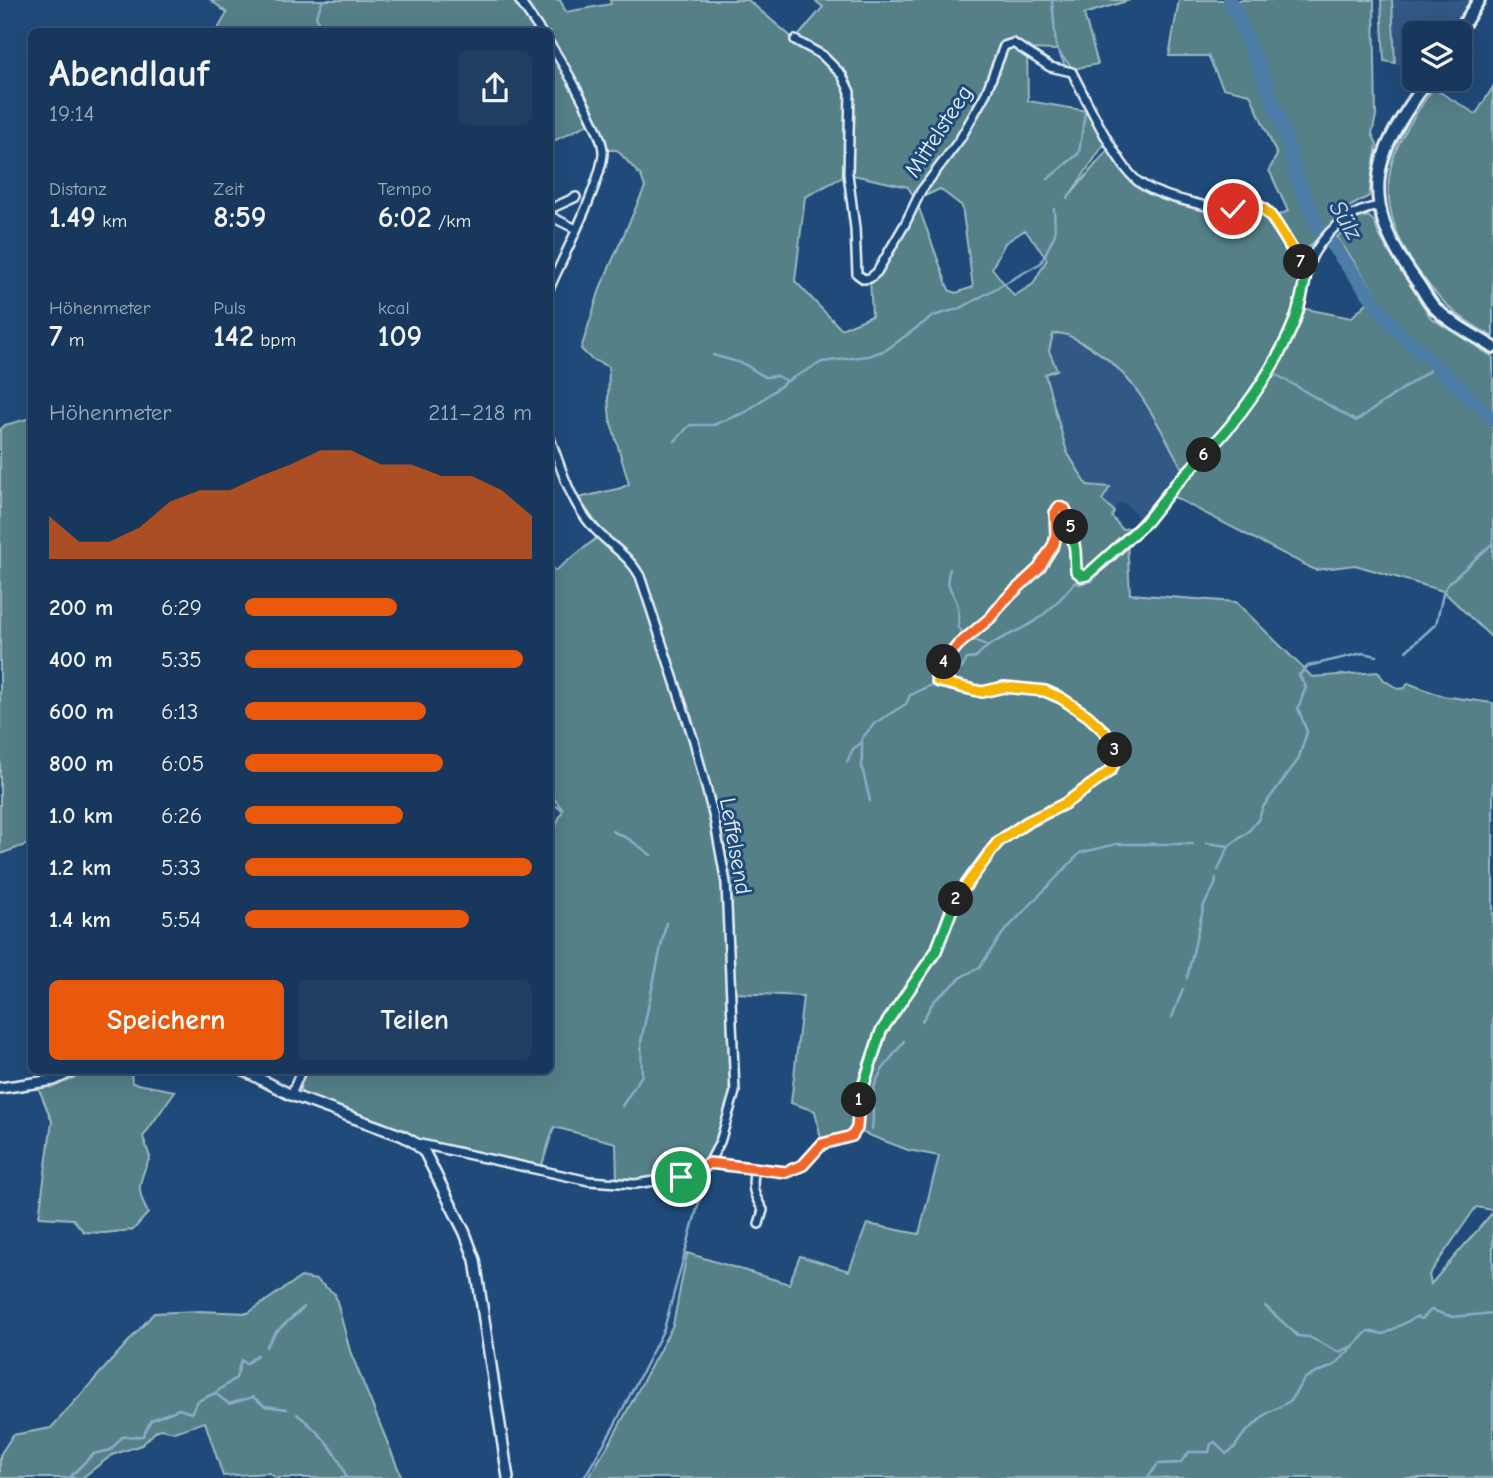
<!DOCTYPE html>
<html lang="de">
<meta charset="utf-8">
<style>
:root{--surface:#17385c;--page:#203f62;--text:#f1f3f6;--muted:#9eacbb;--line:#365272;--accent:#ea580c}
body{margin:0;font-family:"Comic Neue",sans-serif;background:var(--page);color:var(--text);height:100vh;display:flex;flex-direction:column;font-size:26px;white-space:nowrap}
*{box-sizing:border-box;margin:0}
p{font-size:23px;color:var(--muted)}
.icon{flex:none;width:38px;height:38px;fill:none;stroke:currentColor;stroke-width:2;stroke-linecap:round;stroke-linejoin:round}
.map{position:relative;flex:1;overflow:hidden}
.sheet{position:absolute;left:28px;top:28px;width:525px;height:1046px;display:flex;flex-direction:column;background:var(--surface);border-radius:10px;box-shadow:0 7px 28px #0002,0 0 0 2px var(--line)}
.sheet>*{flex:none}
.controls{position:absolute;left:1402px;top:21px;display:grid;gap:14px}
.controls a{display:grid;place-items:center;width:70px;height:70px;border-radius:10px;background:var(--surface);box-shadow:0 7px 28px #0002,0 0 0 2px var(--line);font-size:35px}
.pin{position:absolute;display:grid;place-items:center;width:60px;height:60px;color:#fff;margin:-30px;border:4px solid #fff;border-radius:50%;box-shadow:0 2px 7px #0007}
.km{position:absolute;width:35px;height:35px;margin:-18px;border-radius:50%;background:#222;color:#fff;font-size:19px;line-height:35px;text-align:center}
.round{display:grid;place-items:center;flex:none;width:74px;height:74px;border-radius:10px;background:var(--page)}
.summary{display:flex;align-items:center;justify-content:space-between;height:119px;padding:0 21px}
h1{font-size:38px;font-weight:700;line-height:52px}
.metrics{display:grid;grid-template-columns:repeat(3,1fr);gap:10px;height:119px;padding:7px 21px}
.metrics div{display:grid;align-content:center}
.metrics b{font-size:30px;font-weight:700}
.metrics small{font-size:19px;font-weight:400}
.metrics p{font-size:19px}
.chart{height:196px;padding:14px 21px}
.chart p{display:flex;justify-content:space-between}
.chart svg{width:100%;height:126px;margin-top:7px;fill:var(--accent);opacity:.7}
.button{display:flex;gap:14px;margin-top:auto;padding:14px 21px}
.button a{flex:1;height:80px;border-radius:10px;background:var(--accent);color:#fff;font-size:28px;font-weight:700;line-height:80px;text-align:center}
.button a+a{background:var(--page);color:var(--text)}
ul{padding:0 21px;list-style:none;font-size:23px}
li{display:grid;grid-template-columns:112px 84px 1fr;align-items:center;height:52px}
li i{height:18px;border-radius:9px;background:var(--accent)}
.map>svg:first-child{display:block}
</style>
<div class="map">
<svg width="1493" height="1478" viewBox="0 0 1493 1478">
<rect width="100%" height="100%" fill="#1f4a7a"/>
<filter id="ink" filterUnits="userSpaceOnUse"><feTurbulence type="fractalNoise" baseFrequency=".0143" numOctaves="2"/><feDisplacementMap in="SourceGraphic" scale="14" xChannelSelector="R" yChannelSelector="G"/><feConvolveMatrix kernelMatrix="1 2 1 2 8 2 1 2 1" color-interpolation-filters="sRGB"/></filter>
<g filter="url(#ink)">
<g fill="#305886">
<path d="M1390 0H1469L1449 33H1414V74L1400 67 1393 58Z"/>
<path d="M1062 332 1099 351 1126 375 1154 416 1185 475 1131 531 1130 528 1138 516 1125 503H1118L1114 511 1101 500 1087 485 1067 452 1045 373 1057 370 1049 351 1052 334Z"/>
</g>
<g fill="#548088" stroke="#9eb8c0" stroke-width="2" fill-rule="evenodd">
<path d="M211 0H560L566 12 611 4 610 0H748L795 40 823 7 814 0H1130L1084 14 1098 64 1073 69 1057 50 1027 49 1028 101 1093 112 1107 140 1067 199 1110 147 1135 183 1215 212C1230 214 1247 206 1261 212L1302 273 1296 307 1351 318 1376 294 1337 237 1352 223V220L1368 216 1374 221 1379 235 1431 318 1493 357V639L1443 591 1355 565 1315 570 1168 494 1185 474C1157 423 1136 371 1083 343 1072 337 1065 332 1053 334L1049 351 1057 370 1045 374 1067 452 1087 485 1110 487 1102 500 1114 511 1112 517 1122 529 1130 528 1131 531 1127 540 1130 594 1236 602 1312 677 1378 672 1384 680 1398 689 1405 688 1408 683 1442 696 1493 703V1210L1476 1207 1429 1275 1431 1284 1493 1212V1478H588L612 1439 673 1325 687 1253 789 1284 800 1256 849 1271 867 1224 919 1234 939 1156 908 1150 861 1132V1099L884 1033 891 1024 885 1020C869 1039 859 1078 853 1102 851 1110 856 1121 851 1128 846 1137 831 1137 821 1139L815 1111 791 1103 803 996 735 993 730 881 718 816 697 736H689L710 819 722 884 730 1058 729 1106 707 1159 699 1166 657 1177 617 1181 616 1143 554 1127 541 1168 422 1141 383 1122 303 1096 299 1085 305 1071H550V838L563 810 550 794V566L555 571 603 533 579 498 621 488 629 484 610 419 608 399 609 367 591 359 581 349 601 286 645 187 641 176 617 150H603L592 122 550 143V32L217 31 227 13ZM848 174 908 187 916 200 870 278 872 316 841 329 795 281 805 197ZM940 189 962 206 973 287 956 293 949 290 916 200ZM1025 230 1047 259 1033 284 1014 296 992 268 1005 243Z"/>
<path d="M1179 0H1374L1376 116 1372 134 1377 144 1369 196 1349 207 1302 254 1295 252 1275 217 1288 211 1269 170 1277 155 1250 94 1223 88 1208 56H1169Z"/>
<path d="M1381 0H1392L1395 63 1384 61Z"/>
<path d="M1493 87V337C1475 326 1455 315 1441 299 1403 259 1373 202 1397 148 1406 127 1421 107 1433 88L1476 114Z"/>
<path d="M31 418V843L0 854V430L5 425Z"/>
<path d="M80 1071H131L132 1083 175 1091 143 1137 150 1157C139 1182 135 1188 148 1213L133 1230 104 1233 84 1232 73 1219 39 1217 52 1121 38 1087 64 1081Z"/>
<path d="M301 1277 316 1280 335 1294 350 1351 402 1478H276L269 1473 223 1476 205 1422 174 1432 161 1429 156 1431 142 1445 112 1455 82 1478H0V1455L13 1435 51 1428 154 1313 199 1311 248 1313Z"/>
</g>
<g fill="none" stroke-linecap="round" stroke-linejoin="round">
<g stroke="#8cacc8" stroke-width="2.5">
<path d="M1052 0 1056 46 1064 63"/>
<path d="M322 32 316 16 323 0"/>
<path d="M1048 179 1079 153 1086 106"/>
<path d="M713 355 744 364 765 377 777 376 787 381"/>
<path d="M1267 378 1277 375 1356 421 1436 366"/>
<path d="M675 441 690 425H713L746 412 787 381 822 362 868 356 886 350 933 316 961 308 1041 263 1055 234 1054 209"/>
<path d="M1181 483 1235 429 1253 402"/>
<path d="M1128 544 1168 498"/>
<path d="M950 569C944 584 952 590 957 603 960 611 958 620 958 628L964 633"/>
<path d="M972 639 988 646"/>
<path d="M1406 651 1436 624 1444 590 1450 582 1493 543"/>
<path d="M944 676 962 668 967 659 975 658C990 640 1016 634 1035 621 1051 610 1063 597 1075 582L1079 584 1092 581 1106 565"/>
<path d="M847 762 853 749 861 743"/>
<path d="M870 801 862 767V738L875 723 906 704 910 695 931 685"/>
<path d="M550 803 563 810"/>
<path d="M612 831 629 839 651 855"/>
<path d="M1206 843 1229 846 1247 833 1258 820 1263 807 1298 760 1307 732 1298 708 1306 687 1299 675 1308 666 1363 653 1377 656"/>
<path d="M1218 870 1229 846"/>
<path d="M1187 978 1204 905 1215 885 1216 878"/>
<path d="M1172 1017 1183 989"/>
<path d="M922 1021 934 1001 963 976 979 968 1003 933 1080 853 1116 844H1193"/>
<path d="M622 1106 642 1075 641 1041 666 923"/>
<path d="M872 1129C874 1117 872 1107 873 1095 873 1076 894 1056 904 1041"/>
<path d="M1265 1306 1298 1336 1309 1337 1339 1352 1353 1346"/>
<path d="M266 1347 275 1333 304 1307"/>
<path d="M215 1393 236 1378 241 1360 246 1364 257 1355"/>
<path d="M297 1414C316 1429 341 1454 346 1478"/>
<path d="M69 1478 93 1454 111 1450 122 1437 143 1436 151 1420 179 1409 191 1413 198 1401 215 1393 229 1404 253 1397 265 1406 287 1409"/>
<path d="M584 1478 613 1428 664 1329 705 1180"/>
<path d="M1126 1478H1143"/>
<path d="M1147 1478 1158 1464 1180 1463 1189 1452H1209L1211 1444 1215 1442 1226 1454 1234 1448 1243 1435 1266 1414 1290 1401 1305 1378 1335 1365 1368 1331 1384 1334 1416 1317 1422 1319 1431 1310 1453 1317 1493 1313"/>
</g>
<path stroke="#4e7ea8" stroke-width="14" d="M1230 0 1265 81 1284 130 1296 177 1318 226 1392 325 1493 419"/>
<defs>
<g id="minor">
<path d="M519 0 541 32"/>
<path d="M795 40 822 55 842 75 850 92 848 174 855 228 857 274 864 279 870 278 877 272 905 224 921 191 960 139 986 93 1004 46 1013 43 1050 67 1072 72C1085 97 1119 170 1140 183 1162 198 1193 202 1218 209 1231 211 1242 203 1256 205 1273 207 1283 238 1292 251 1296 257 1302 262 1307 267"/>
<path d="M550 44C562 62 602 130 603 151 604 177 562 260 550 287"/>
<path d="M550 209 576 197"/>
<path d="M550 216 576 229"/>
<path d="M291 1095 301 1071"/>
<path d="M416 1143 589 1181 635 1184 681 1177 696 1171 709 1163 720 1142 735 1092 726 883 714 818 694 741 640 576C628 554 608 545 592 526 570 501 561 468 550 438"/>
<path d="M709 1163 786 1172 803 1165 822 1144 852 1136 857 1127 859 1098 881 1032 936 951 951 908 968 880 992 848 1005 836 1064 804 1111 770 1115 761 1116 753 1113 744 1105 732 1088 716 1061 698 1046 691 1004 687 982 692 940 683 937 681 936 673 958 645 991 618 1004 601 1039 568 1054 544 1057 535 1055 513 1059 507 1065 509 1068 514 1075 550 1076 571 1082 576C1108 569 1157 505 1176 483 1188 470 1201 458 1213 445 1241 416 1264 380 1283 345 1291 331 1298 316 1301 301 1305 283 1306 265 1316 250 1331 226 1352 211 1379 206"/>
<path d="M755 1168C751 1186 753 1194 763 1210L759 1224"/>
</g>
<g id="tertiary">
<path d="M245 1071 291 1095 403 1136 415 1143 425 1153 465 1233 475 1260 508 1478"/>
<path d="M0 1088 54 1080 73 1071"/>
</g>
<g id="secondary">
<path d="M1458 33 1479 0"/>
<path d="M1428 79C1412 104 1392 129 1383 158 1368 205 1390 245 1417 282 1423 290 1428 301 1435 308 1451 324 1474 335 1493 347"/>
</g>
</defs>
<use href="#minor" stroke="#e8f1f8" stroke-width="12"/>
<use href="#tertiary" stroke="#e8f1f8" stroke-width="14"/>
<use href="#secondary" stroke="#e8f1f8" stroke-width="16"/>
<use href="#minor" stroke="#1f4a7a" stroke-width="7"/>
<use href="#tertiary" stroke="#1f4a7a" stroke-width="9"/>
<use href="#secondary" stroke="#1f4a7a" stroke-width="10"/>
</g>
</g>
<g fill="none" stroke-linecap="round" stroke-linejoin="round" filter="url(#ink)">
<defs>
<path id="split-1" d="M681 1177 703 1168 709 1163 786 1172 803 1165 822 1144 852 1136 857 1128 859 1100"/>
<path id="split-2" d="M859 1100 881 1031 936 951 956 899"/>
<path id="split-3" d="M956 899 998 842 1027 822 1064 804 1097 781 1111 770 1115 761V750"/>
<path id="split-4" d="M944 662 936 677 937 681 982 692 1004 687 1045 691 1061 698 1088 716 1105 732 1115 750"/>
<path id="split-5" d="M944 662 958 645 990 618 1004 601 1039 568 1054 544 1056 535 1055 513 1059 507 1065 509 1071 527"/>
<path id="split-6" d="M1071 527 1075 550 1076 571 1082 576 1087 575 1146 522 1176 484 1204 455"/>
<path id="split-7" d="M1204 455C1237 422 1275 369 1293 325 1300 307 1304 287 1307 267L1301 262"/>
<path id="split-8" d="M1233 209C1240 207 1248 204 1255 205 1272 207 1289 249 1301 262"/>
</defs>
<use href="#split-1" stroke="#fff" stroke-width="14"/>
<use href="#split-2" stroke="#fff" stroke-width="14"/>
<use href="#split-3" stroke="#fff" stroke-width="14"/>
<use href="#split-4" stroke="#fff" stroke-width="14"/>
<use href="#split-5" stroke="#fff" stroke-width="14"/>
<use href="#split-6" stroke="#fff" stroke-width="14"/>
<use href="#split-7" stroke="#fff" stroke-width="14"/>
<use href="#split-8" stroke="#fff" stroke-width="14"/>
<use href="#split-1" stroke="#f0652b" stroke-width="9"/>
<use href="#split-2" stroke="#22a559" stroke-width="9"/>
<use href="#split-3" stroke="#f5b400" stroke-width="9"/>
<use href="#split-4" stroke="#f5b400" stroke-width="9"/>
<use href="#split-5" stroke="#f0652b" stroke-width="9"/>
<use href="#split-6" stroke="#22a559" stroke-width="9"/>
<use href="#split-7" stroke="#22a559" stroke-width="9"/>
<use href="#split-8" stroke="#f5b400" stroke-width="9"/>
</g>
<g text-anchor="middle" stroke-width="6" stroke-linejoin="round" paint-order="stroke">
<g font-size="23" fill="#e8f1f8" stroke="#1f4a7a">
<text transform="translate(938 131) rotate(-57)" y="8">Mittelsteeg</text>
<text transform="translate(736 846) rotate(80)" y="8">Leffelsend</text>
</g>
<g font-size="24" font-style="italic" fill="#d1e0ec" stroke="#1f4a7a">
<text transform="translate(1346 220) rotate(59)" y="8">Sülz</text>
</g>
</g>
</svg>
<div class="controls">
<a><svg class="icon" aria-label="layers" viewBox="0 0 24 24"><path d="M12 4l9 5-9 5-9-5zM3 14l9 5 9-5"/></svg></a>
</div>
<div class="pin" style="left:681px;top:1177px;background:#1e9e55"><svg class="icon" aria-label="arrive" viewBox="0 0 24 24"><path d="M6 21V4h12l-3 4 3 4H6"/></svg></div>
<div class="pin" style="left:1233px;top:209px;background:#d93025"><svg class="icon" aria-label="check" viewBox="0 0 24 24"><path d="M5 12l5 5 9-10"/></svg></div>
<b class="km" style="left:859px;top:1100px">1</b>
<b class="km" style="left:956px;top:899px">2</b>
<b class="km" style="left:1115px;top:750px">3</b>
<b class="km" style="left:944px;top:662px">4</b>
<b class="km" style="left:1071px;top:527px">5</b>
<b class="km" style="left:1204px;top:455px">6</b>
<b class="km" style="left:1301px;top:262px">7</b>
<section class="sheet">
<div class="summary"><div><h1>Abendlauf</h1><p>19:14</p></div><a class="round"><svg class="icon" aria-label="share" viewBox="0 0 24 24"><path d="M12 15V3M7 8l5-5 5 5M5 13v7h14v-7"/></svg></a></div>
<div class="metrics">
<div><p>Distanz</p><b>1.49<small> km</small></b></div>
<div><p>Zeit</p><b>8:59</b></div>
<div><p>Tempo</p><b>6:02<small> /km</small></b></div>
</div>
<div class="metrics">
<div><p>Höhenmeter</p><b>7<small> m</small></b></div>
<div><p>Puls</p><b>142<small> bpm</small></b></div>
<div><p>kcal</p><b>109</b></div>
</div>
<div class="chart"><p><span>Höhenmeter</span>211–218 m</p>
<svg viewBox="0 0 160 44" preserveAspectRatio="none"><path d="M0 44V29L10 38L20 38L30 33L40 24L50 20L60 20L70 15L80 11L90 6L100 6L110 11L120 11L130 15L140 15L150 20L160 29V44z"/></svg>
</div>
<ul>
<li><b>200 m</b>6:29<i style="width:53%"></i></li>
<li><b>400 m</b>5:35<i style="width:97%"></i></li>
<li><b>600 m</b>6:13<i style="width:63%"></i></li>
<li><b>800 m</b>6:05<i style="width:69%"></i></li>
<li><b>1.0 km</b>6:26<i style="width:55%"></i></li>
<li><b>1.2 km</b>5:33<i style="width:100%"></i></li>
<li><b>1.4 km</b>5:54<i style="width:78%"></i></li>
</ul>
<div class="button"><a>Speichern</a><a>Teilen</a></div>
</section>
</div>
